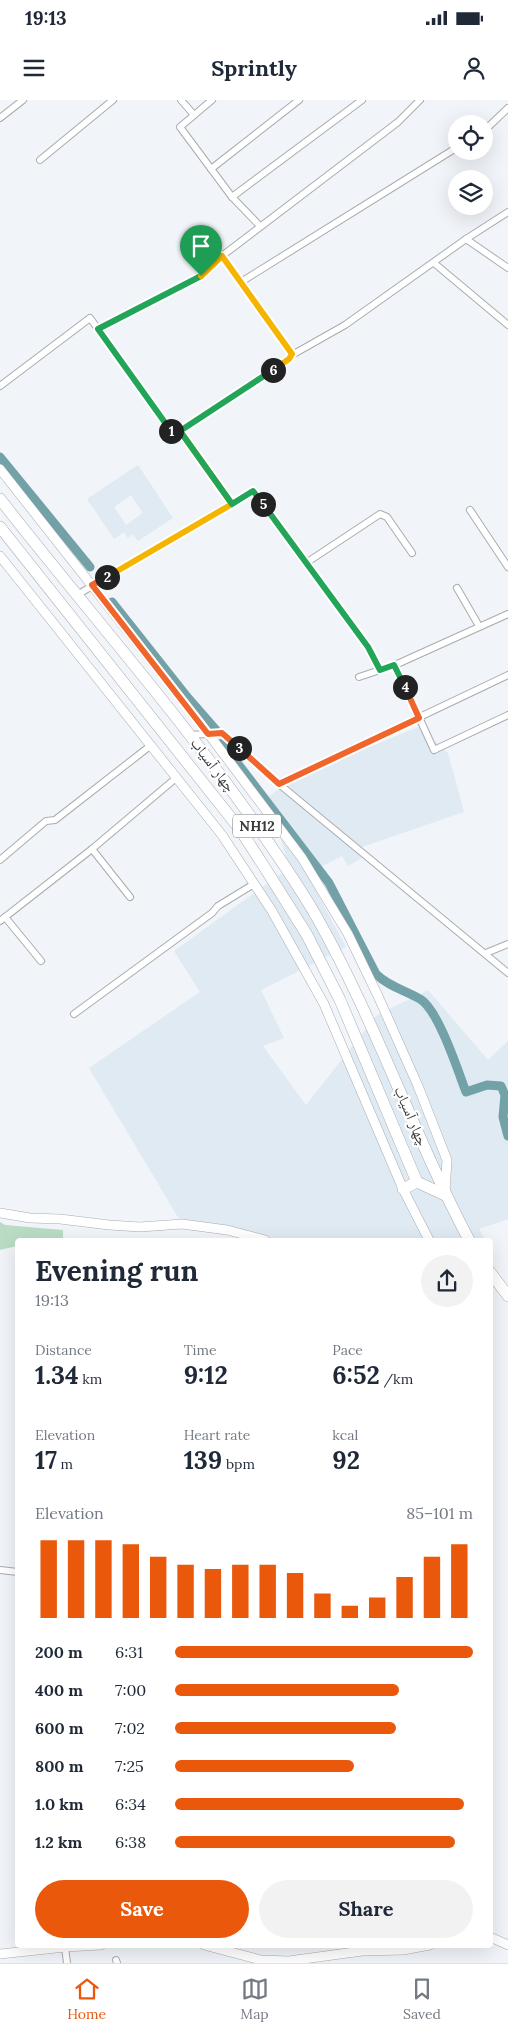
<!DOCTYPE html>
<meta charset="utf-8">
<style>
:root{--surface:#fff;--page:#f2f2f3;--text:#1f2937;--muted:#747a83;--line:#e0e1e3;--accent:#ea580c}
body{margin:0;font-family:Lora,"Noto Naskh Arabic",serif;background:var(--page);color:var(--text);height:100vh;display:flex;flex-direction:column;font-size:19px;white-space:nowrap}
*{box-sizing:border-box;margin:0}
p{font-size:16px;color:var(--muted)}
.icon{flex:none;width:28px;height:28px;fill:none;stroke:currentColor;stroke-width:2;stroke-linecap:round;stroke-linejoin:round}
.map{position:relative;flex:1;overflow:hidden}
.details{position:absolute;left:15px;top:1138px;width:478px;height:710px;display:flex;flex-direction:column;background:var(--surface);border-radius:5px;box-shadow:0 5px 20px #0002}
.details>*{flex:none}
.fabs{position:absolute;left:448px;top:15px;display:grid;gap:10px}
.fabs a{display:grid;place-items:center;width:45px;height:45px;border-radius:50%;background:var(--surface);box-shadow:0 5px 20px #0002;font-size:25px}
.pin{position:absolute;display:grid;place-items:center;width:42px;height:42px;color:#fff;margin:-51px -21px;border-radius:50% 50% 50% 0;rotate:-45deg;box-shadow:0 0 5px #0007}
.pin .icon{rotate:45deg}
.km{position:absolute;width:25px;height:25px;margin:-12px;border-radius:50%;background:#222;color:#fff;font-size:14px;line-height:25px;text-align:center}
.round{display:grid;place-items:center;flex:none;width:52px;height:52px;border-radius:26px;background:var(--page)}
.headline{display:flex;align-items:center;justify-content:space-between;height:85px;padding:0 20px}
h1{font-size:28px;font-weight:700;line-height:38px}
.metrics{display:grid;grid-template-columns:repeat(3,1fr);gap:8px;height:85px;padding:5px 20px}
.metrics div{display:grid;align-content:center}
.metrics b{font-size:25px;font-weight:700}
.metrics small{font-size:14px;font-weight:400}
.metrics p{font-size:14px}
.chart{height:140px;padding:10px 20px}
.chart p{display:flex;justify-content:space-between}
.chart svg{width:100%;height:90px;margin-top:5px;stroke:var(--accent);stroke-width:6}
.button{display:flex;gap:10px;margin-top:auto;padding:10px 20px}
.button a{flex:1;height:58px;border-radius:30px;background:var(--accent);color:#fff;font-size:20px;font-weight:700;line-height:58px;text-align:center}
.button a+a{background:var(--page);color:var(--text)}
ul{padding:0 20px;list-style:none;font-size:16px}
li{display:grid;grid-template-columns:80px 60px 1fr;align-items:center;height:38px}
li i{height:12px;border-radius:6px;background:var(--accent)}
.status{display:flex;justify-content:space-between;align-items:center;height:35px;padding:0 25px;background:var(--surface);direction:ltr}
.status svg{height:14px;fill:currentColor}
header{display:flex;justify-content:space-between;align-items:center;height:65px;padding:0 20px;background:var(--surface);font-size:22px;font-weight:700}
.dock{display:flex;justify-content:space-around;align-items:center;height:70px;border-top:1px solid var(--line);background:var(--surface);font-size:14px;color:var(--muted)}
.dock a{display:grid;justify-items:center;gap:2px}
.dock .selected{color:var(--accent)}
.map>svg:first-child{display:block}
</style>
<div class="status"><b>19:13</b><svg viewBox="0 0 49 12"><path d="M0 12V9h3v3zM5 12V6h3v6zM10 12V3h3v9zM15 12V0h3v12zM26 1h20v11H26zM47 4h2v5h-2z"/></svg></div>
<header><svg class="icon" aria-label="menu" viewBox="0 0 24 24"><path d="M4 6h16M4 12h16M4 18h16"/></svg>Sprintly<svg class="icon" aria-label="person" viewBox="0 0 24 24"><circle cx="12" cy="8" r="4"/><path d="M4 21q1-7 8-7t8 7"/></svg></header>
<div class="map">
<svg width="508" height="1863" viewBox="0 0 508 1863">
<rect width="100%" height="100%" fill="#f1f4f8"/>
<g fill="#e0eaf3" fill-rule="evenodd">
<path d="M138 365 173 418 138 441 133 434 128 438 124 432 114 439 87 399ZM131 395 143 413 126 425 114 407Z"/>
<path d="M421 626 435 641 448 653 464 712 359 748 362 758 348 766 342 756 307 774 346 847 261 890 284 938 263 946 306 1005 377 915 428 890 488 960 508 941V1119L479 1129 485 1140H265L182 1124 89 968 200 892 174 851 289 768 269 697 290 679Z"/>
</g>
<path fill="#badcc5" d="M0 1122 5 1125 63 1130V1140H18L17 1146 0 1150Z"/>
<g fill="none" stroke-linecap="round" stroke-linejoin="round">
<g stroke="#72a1a7" stroke-width="9">
<path d="M0 357 90 467"/>
<path d="M112 502 188 598 216 630"/>
<path d="M222 643 329 783 376 874C389 887 405 890 420 899 438 909 458 971 466 992L487 985 501 986 505 995 503 1017 508 1036"/>
</g>
<defs>
<g id="street">
<path d="M181 0 194 15"/>
<path d="M212 0 180 27 232 97 260 126"/>
<path d="M0 18 23 0"/>
<path d="M484 31 508 8"/>
<path d="M40 60 113 0"/>
<path d="M211 69 299 0"/>
<path d="M232 97 362 0"/>
<path d="M466 139 508 168"/>
<path d="M434 163 508 225"/>
<path d="M241 182 456 48"/>
<path d="M98 229 172 331H180L232 404"/>
<path d="M292 255 345 225 466 139 508 112"/>
<path d="M0 286 90 218 98 229 201 176 222 156 398 22 420 0"/>
<path d="M180 331 289 259 292 255 222 156"/>
<path d="M470 410 508 467"/>
<path d="M457 488 479 526"/>
<path d="M77 495 253 391 306 463"/>
<path d="M395 565 434 650 508 615"/>
<path d="M380 570 368 547 306 463 380 414 387 417 412 453"/>
<path d="M359 577 395 565 508 514"/>
<path d="M190 635 222 633 279 684 508 873"/>
<path d="M279 684 508 575"/>
<path d="M92 749 130 797"/>
<path d="M0 760 46 721 55 720 150 646"/>
<path d="M5 817 41 861"/>
<path d="M0 821 92 749 176 678"/>
<path d="M486 853 508 844"/>
<path d="M74 914 212 813 218 806 254 784"/>
<path d="M0 1470 18 1472"/>
<path d="M65 1847 67 1863"/>
<path d="M116 1860 117 1863"/>
</g>
<g id="secondary">
<path d="M0 369 201 624 302 758 348 834 378 896 418 986 447 1060 445 1092"/>
<path d="M0 456 222 735 272 811 324 904 403 1089 429 1140"/>
<path d="M0 1113 30 1118 60 1119 109 1125 140 1127 182 1124 227 1130 265 1140"/>
<path d="M490 1837 508 1845"/>
<path d="M204 1845 261 1860 289 1861 362 1851 403 1850 430 1845"/>
<path d="M0 1854 65 1847 101 1845"/>
</g>
<g id="highway">
<path d="M0 399C84 507 176 610 255 723 277 755 301 788 320 823 377 925 414 1036 469 1140"/>
<path d="M0 427 239 728 265 768 307 835 340 900 417 1082 445 1095"/>
<path d="M403 1089 417 1082"/>
<path d="M490 1172 508 1196"/>
</g>
</defs>
<use href="#street" stroke="#a9acaf" stroke-width="8"/>
<use href="#secondary" stroke="#a9acaf" stroke-width="10"/>
<use href="#highway" stroke="#a9acaf" stroke-width="12"/>
<use href="#street" stroke="#fff" stroke-width="6"/>
<use href="#secondary" stroke="#fff" stroke-width="9"/>
<use href="#highway" stroke="#fff" stroke-width="11"/>
</g>
<g fill="none" stroke-linecap="round" stroke-linejoin="round">
<defs>
<path id="split-1" d="M171 331 98 229 201 176"/>
<path id="split-2" d="M107 477 232 404 180 331H171"/>
<path id="split-3" d="M107 477 92 485 208 634 222 633 239 648"/>
<path id="split-4" d="M239 648 279 684 419 618 405 587"/>
<path id="split-5" d="M263 404 368 547 380 570 394 565 405 587"/>
<path id="split-6" d="M263 404 253 391 232 404 180 331 273 270"/>
<path id="split-7" d="M201 176 222 156 292 254 289 259 273 270"/>
</defs>
<use href="#split-1" stroke="#fff" stroke-width="10"/>
<use href="#split-2" stroke="#fff" stroke-width="10"/>
<use href="#split-3" stroke="#fff" stroke-width="10"/>
<use href="#split-4" stroke="#fff" stroke-width="10"/>
<use href="#split-5" stroke="#fff" stroke-width="10"/>
<use href="#split-6" stroke="#fff" stroke-width="10"/>
<use href="#split-7" stroke="#fff" stroke-width="10"/>
<use href="#split-1" stroke="#22a559" stroke-width="6"/>
<use href="#split-2" stroke="#f5b400" stroke-width="6"/>
<use href="#split-3" stroke="#f0652b" stroke-width="6"/>
<use href="#split-4" stroke="#f0652b" stroke-width="6"/>
<use href="#split-5" stroke="#22a559" stroke-width="6"/>
<use href="#split-6" stroke="#22a559" stroke-width="6"/>
<use href="#split-7" stroke="#f5b400" stroke-width="6"/>
</g>
<g text-anchor="middle" stroke-width="4.5" stroke-linejoin="round" paint-order="stroke">
<rect fill="#fff" stroke="#767678" stroke-width="1" x="233" y="714.5" width="48" height="23" rx="4"/>
<g font-size="14" font-weight="bold" fill="#3b3c3e">
<text x="257" y="731">NH12</text>
</g>
<g font-size="15" fill="#3b3c3e" stroke="#fff">
<text transform="translate(213 665) rotate(53)" y="5">چهار آسیاب</text>
<text transform="translate(411 1016) rotate(67)" y="5">چهار آسیاب</text>
</g>
</g>
</svg>
<div class="fabs">
<a><svg class="icon" aria-label="locate" viewBox="0 0 24 24"><circle cx="12" cy="12" r="6"/><path d="M12 2v4M12 18v4M2 12h4M18 12h4"/></svg></a>
<a><svg class="icon" aria-label="layers" viewBox="0 0 24 24"><path d="M12 4l9 5-9 5-9-5zM3 14l9 5 9-5"/></svg></a>
</div>
<div class="pin" style="left:201px;top:176px;background:#1e9e55"><svg class="icon" aria-label="arrive" viewBox="0 0 24 24"><path d="M6 21V4h12l-3 4 3 4H6"/></svg></div>
<b class="km" style="left:171px;top:331px">1</b>
<b class="km" style="left:107px;top:477px">2</b>
<b class="km" style="left:239px;top:648px">3</b>
<b class="km" style="left:405px;top:587px">4</b>
<b class="km" style="left:263px;top:404px">5</b>
<b class="km" style="left:273px;top:270px">6</b>
<section class="details">
<div class="headline"><div><h1>Evening run</h1><p>19:13</p></div><a class="round"><svg class="icon" aria-label="share" viewBox="0 0 24 24"><path d="M12 15V3M7 8l5-5 5 5M5 13v7h14v-7"/></svg></a></div>
<div class="metrics">
<div><p>Distance</p><b>1.34<small> km</small></b></div>
<div><p>Time</p><b>9:12</b></div>
<div><p>Pace</p><b>6:52<small> /km</small></b></div>
</div>
<div class="metrics">
<div><p>Elevation</p><b>17<small> m</small></b></div>
<div><p>Heart rate</p><b>139<small> bpm</small></b></div>
<div><p>kcal</p><b>92</b></div>
</div>
<div class="chart"><p><span>Elevation</span>85–101 m</p>
<svg viewBox="0 0 160 44" preserveAspectRatio="none"><path d="M5 44V6M15 44V6M25 44V6M35 44V8M45 44V14M55 44V18M65 44V20M75 44V18M85 44V18M95 44V22M105 44V32M115 44V38M125 44V34M135 44V24M145 44V14M155 44V8"/></svg>
</div>
<ul>
<li><b>200 m</b>6:31<i style="width:100%"></i></li>
<li><b>400 m</b>7:00<i style="width:75%"></i></li>
<li><b>600 m</b>7:02<i style="width:74%"></i></li>
<li><b>800 m</b>7:25<i style="width:60%"></i></li>
<li><b>1.0 km</b>6:34<i style="width:97%"></i></li>
<li><b>1.2 km</b>6:38<i style="width:94%"></i></li>
</ul>
<div class="button"><a>Save</a><a>Share</a></div>
</section>
</div>
<nav class="dock">
<a class="selected"><svg class="icon" aria-label="home" viewBox="0 0 24 24"><path d="M3 11l9-7 9 7M6 9v11h12V9"/></svg>Home</a>
<a><svg class="icon" aria-label="map" viewBox="0 0 24 24"><path d="M3 6l6-2 6 2 6-2v14l-6 2-6-2-6 2zM9 4v14M15 6v14"/></svg>Map</a>
<a><svg class="icon" aria-label="saved" viewBox="0 0 24 24"><path d="M7 4h10v16l-5-4-5 4z"/></svg>Saved</a>
</nav>
